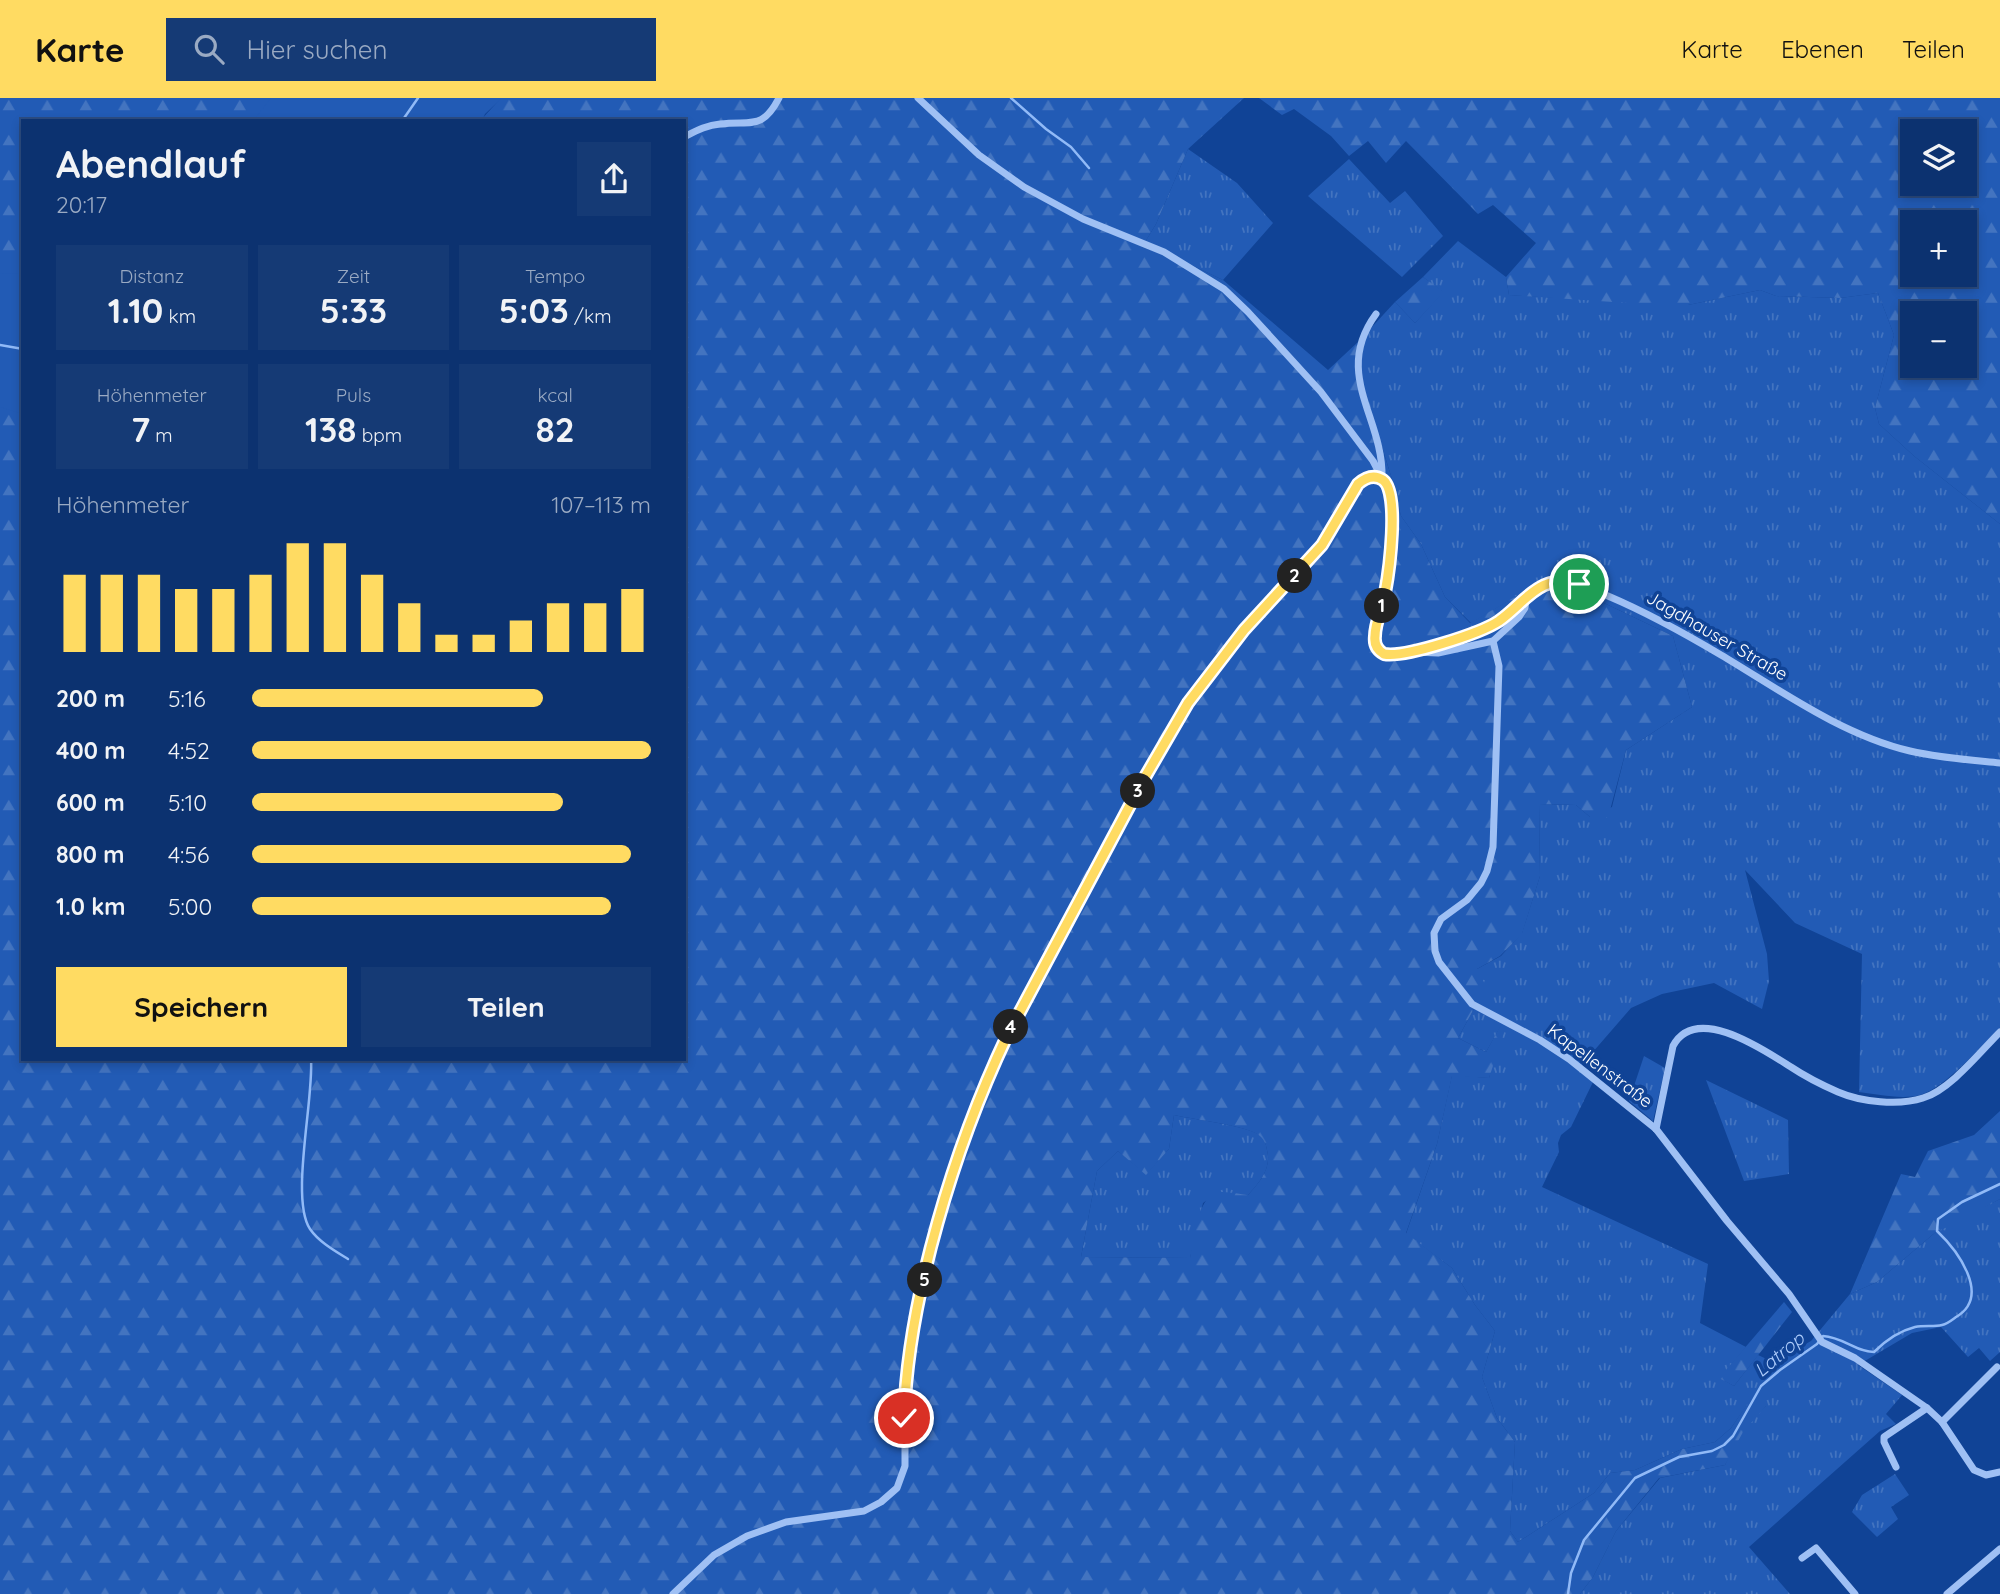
<!DOCTYPE html>
<html lang="de">
<meta charset="utf-8">
<style>
:root{--surface:#0c3270;--page:#153a75;--text:#f1f3f6;--muted:#9aaac3;--line:#2c4d83;--accent:#ffdb62}
body{margin:0;font-family:Quicksand,sans-serif;background:var(--page);color:var(--text);height:100vh;display:flex;flex-direction:column;font-size:26px;white-space:nowrap}
*{box-sizing:border-box;margin:0}
p{font-size:23px;color:var(--muted)}
.icon{flex:none;width:38px;height:38px;fill:none;stroke:currentColor;stroke-width:2;stroke-linecap:round;stroke-linejoin:round}
.map{position:relative;flex:1;overflow:hidden}
.drawer{position:absolute;left:21px;top:21px;width:665px;height:942px;display:flex;flex-direction:column;background:var(--surface);border-radius:0px;box-shadow:0 4px 10px #0003,0 0 0 2px var(--line)}
.drawer>*{flex:none}
.buttons{position:absolute;left:1900px;top:21px;display:grid;gap:14px}
.buttons a{display:grid;place-items:center;width:77px;height:77px;border-radius:0px;background:var(--surface);box-shadow:0 4px 10px #0003,0 0 0 2px var(--line);font-size:35px}
.pin{position:absolute;display:grid;place-items:center;width:60px;height:60px;color:#fff;margin:-30px;border:4px solid #fff;border-radius:50%;box-shadow:0 2px 7px #0007}
.km{position:absolute;width:35px;height:35px;margin:-18px;border-radius:50%;background:#222;color:#fff;font-size:19px;line-height:35px;text-align:center}
.round{display:grid;place-items:center;flex:none;width:74px;height:74px;border-radius:0px;background:var(--page)}
.head{display:flex;align-items:center;justify-content:space-between;height:119px;padding:0 35px}
h1{font-size:38px;font-weight:700;line-height:52px}
.stats{display:grid;grid-template-columns:repeat(3,1fr);gap:10px;height:119px;padding:7px 35px}
.stats div{display:grid;align-content:center;border-radius:0px;background:var(--page);text-align:center}
.stats b{font-size:35px;font-weight:700}
.stats small{font-size:19px;font-weight:400}
.stats p{font-size:19px}
.chart{height:196px;padding:14px 35px}
.chart p{display:flex;justify-content:space-between}
.chart svg{width:100%;height:126px;margin-top:7px;stroke:var(--accent);stroke-width:6}
.primary-button{display:flex;gap:14px;margin-top:auto;padding:14px 35px}
.primary-button a{flex:1;height:80px;border-radius:0px;background:var(--accent);color:#111;font-size:28px;font-weight:700;line-height:80px;text-align:center}
.primary-button a+a{background:var(--page);color:var(--text)}
ul{padding:0 35px;list-style:none;font-size:23px}
li{display:grid;grid-template-columns:112px 84px 1fr;align-items:center;height:52px}
li i{height:18px;border-radius:9px;background:var(--accent)}
header{display:flex;align-items:center;gap:42px;box-sizing:border-box;height:98px;padding:0 35px;background:var(--accent);color:#111}
header strong{font-size:33px}
nav{display:flex;gap:38px;margin-inline-start:auto;font-size:24px}
.search{width:490px;height:63px;background:var(--page);display:flex;align-items:center;gap:18px;box-sizing:border-box;padding:0 24px;border-radius:0px;color:var(--muted);font-size:26px}
.map>svg:first-child{display:block}
</style>
<header>
<strong>Karte</strong>
<div class="search"><svg class="icon" aria-label="search" viewBox="0 0 24 24"><circle cx="10" cy="10" r="6"/><path d="M15 15l6 6"/></svg>Hier suchen</div>
<nav><a>Karte</a><a>Ebenen</a><a>Teilen</a></nav>
</header>
<div class="map">
<svg width="2000" height="1496" viewBox="0 0 2000 1496">
<defs>
<pattern id="grass-tufts" width="24" height="20" patternUnits="userSpaceOnUse" patternTransform="scale(1.75)"><rect width="24" height="20" fill="#225bb5"/><path d="M3 7l-1-3M5 7V3M7 7l1-3M15 17l-1-3M17 17v-4M19 17l1-3" fill="none" stroke="#4374c0"/></pattern>
<pattern id="forest-firs" width="22" height="20" patternUnits="userSpaceOnUse" patternTransform="scale(1.75)"><rect width="22" height="20" fill="#225bb5"/><path d="M5 1l3.5 6h-7zM16 11l3.5 6h-7z" fill="#4374c0"/></pattern>
</defs>
<rect width="100%" height="100%" fill="#104396"/>
<g fill="url(#grass-tufts)">
<path d="M1188 51 1237 85 1273 125 1223 182 1183 163 1142 149 1156 126Z"/>
<path d="M1349 61 1390 105 1405 93 1443 138 1402 179 1308 98Z"/>
<path d="M1458 143 1506 179 1509 197 1688 207 1760 192 1776 198 1840 200 1878 195 1894 237 1875 310 1879 326 1914 358 2000 426V930C1980 949 1945 990 1920 997 1901 1002 1878 996 1859 994L1862 856 1795 825 1745 772 1767 856 1769 883 1762 911 1714 885 1662 896 1631 910 1579 970 1593 984 1571 1029 1561 1037 1558 1045 1559 1054 1542 1089 1708 1166 1700 1225 1746 1249 1720 1280 1734 1288 1758 1257 1773 1264 1811 1243 1850 1196 1877 1184 1937 1133 2000 1101V1254L1990 1263 1979 1250 1968 1259 1941 1229 1912 1235 1858 1267 1902 1297 1886 1316 1896 1326 1880 1333 1749 1449 1790 1496H1580L1593 1479 1616 1433 1660 1380 1725 1367 1741 1332 1766 1308 1754 1297 1731 1330 1715 1344 1682 1351 1635 1372 1610 1375 1594 1395 1518 1444 1510 1433 1515 1344 1497 1320 1482 1279 1495 1233 1475 1207 1452 1170 1406 1136 1437 1046 1452 977 1489 980 1502 926 1486 954 1458 940 1475 909 1477 871 1501 858 1522 835 1540 778 1539 706 1576 707 1590 719 1612 709 1626 652 1692 609 1673 538 1581 494 1556 489 1546 481 1471 525 1445 499 1421 446 1401 418 1392 381 1359 275V243L1395 204 1415 225 1443 194 1423 179Z"/>
<path d="M1644 958 1665 970 1653 1023 1629 1003Z"/>
<path d="M1706 982 1788 1022 1789 1076 1744 1083Z"/>
<path d="M1174 1017C1191 1021 1250 1028 1261 1038 1266 1043 1267 1051 1268 1058 1269 1074 1258 1086 1248 1097L1216 1095 1203 1105 1190 1160 1081 1159 1097 1073 1118 1053 1146 1076 1169 1051Z"/>
<path d="M1895 1376 1909 1397 1891 1409 1898 1421 1877 1439 1852 1414 1862 1397Z"/>
</g>
<g fill="url(#forest-firs)" fill-rule="evenodd">
<path d="M0 0H277L255 23H23V194L0 195Z"/>
<path d="M501 0H1244L1188 51 1156 126 1142 149 1183 163 1223 182 1328 272 1359 243 1365 296 1392 381 1401 418 1421 446 1445 499 1470 525 1546 481 1556 489 1581 494 1673 538 1692 609 1626 652 1608 720 1590 719 1576 707 1539 706 1540 778 1522 836 1500 858 1477 871 1489 894 1475 909 1458 940 1486 954 1502 925 1506 928 1489 980 1452 978 1437 1046 1406 1135 1452 1170 1475 1207 1495 1233 1482 1279 1497 1320 1515 1344 1510 1433 1518 1444 1594 1395 1610 1375 1635 1372 1682 1351 1715 1344 1731 1330 1754 1296 1767 1307 1743 1334 1725 1367 1659 1380 1616 1433 1593 1479 1580 1496H0V245L23 242V961H684V23H480ZM1174 1017C1191 1021 1250 1028 1260 1038 1266 1043 1267 1051 1268 1058 1269 1074 1258 1086 1248 1097 1238 1096 1224 1092 1215 1095 1198 1100 1193 1145 1190 1160L1081 1159 1097 1073 1118 1053 1146 1077 1169 1051Z"/>
<path d="M1259 0H2000V426L1914 358 1879 326 1875 310 1894 237 1878 195 1840 200 1776 198 1760 192 1688 207H1658L1509 197 1506 179 1536 145 1493 107 1478 116 1406 43 1386 65 1368 43 1349 58 1331 38 1294 11 1282 17ZM1913 33H1965V86H1913ZM1913 124H1965V177H1913ZM1965 215V268H1913V215Z"/>
<path d="M1423 179 1444 194 1415 225 1395 204Z"/>
<path d="M2000 1013V1101L1951 1128 1937 1133 1877 1184 1850 1196 1901 1076 1915 1079 1928 1053 1974 1037Z"/>
<path d="M1784 1204 1792 1214 1734 1288 1719 1280Z"/>
</g>
<g fill="#225bb5">
<path d="M271 0H502L485 16 482 23H253Z"/>
<path d="M0 175 23 176V316L0 309Z"/>
</g>
<g fill="none" stroke-linecap="round" stroke-linejoin="round">
<g stroke="#91baf7" stroke-width="2.5">
<path d="M1011 0 1046 31 1071 49 1089 70"/>
<path d="M402 23 418 0"/>
<path d="M0 247 23 251"/>
<path d="M311 961C314 1001 290 1101 310 1131 319 1144 335 1153 348 1161"/>
<path d="M1568 1496 1571 1475 1584 1442 1635 1380 1679 1359 1712 1353 1724 1347 1733 1338 1761 1288 1780 1272 1817 1246 1823 1238C1843 1239 1856 1254 1874 1254 1886 1242 1899 1233 1915 1229 1924 1227 1934 1229 1942 1227 1947 1226 1952 1222 1956 1219 1992 1198 1957 1152 1937 1133L1938 1121 1962 1104 2000 1086"/>
</g>
<g stroke="#9fc0f4" stroke-width="7">
<path d="M918 0 979 57 1024 89 1083 121 1164 154 1224 191 1248 214 1321 294 1373 363 1391 397 1389 465 1386 493 1375 536V545L1381 554C1400 562 1479 536 1497 524 1520 509 1537 478 1568 483 1582 486 1595 493 1608 498 1648 515 1684 535 1721 557 1780 592 1842 637 1910 653 1940 660 1970 662 2000 665"/>
<path d="M684 39C696 33 707 27 720 26 751 22 762 33 779 0"/>
<path d="M1376 216C1332 276 1384 320 1382 380"/>
<path d="M1493 543 1499 568 1493 749 1487 773 1481 785 1467 802 1441 821 1434 835 1435 853 1439 864 1472 906 1540 942 1569 961 1656 1031 1727 1123 1789 1196 1822 1244 1855 1260 1927 1310 1942 1324 1974 1372 1986 1377 2000 1374"/>
<path d="M1414 554 1438 555 1493 543 1519 519 1525 510 1526 500"/>
<path d="M1656 1031 1673 948C1696 905 1764 952 1791 969 1806 979 1822 987 1838 994 1861 1004 1899 1008 1923 1000 1950 992 1980 954 2000 934"/>
<path d="M1942 1324 1997 1269"/>
<path d="M1896 1369 1884 1344V1339L1927 1310"/>
<path d="M1802 1460 1816 1450 1855 1496"/>
<path d="M673 1496 714 1457 747 1438 786 1424 864 1413 881 1404 897 1390 905 1368V1298L917 1214 947 1097 992 970 1071 815 1145 679 1188 605 1244 532 1318 453 1337 425 1358 386 1371 379 1381 381"/>
<path d="M1947 1496 2000 1451"/>
</g>
</g>
<g fill="none" stroke-linecap="round" stroke-linejoin="round">
<defs>
<path id="route" d="M904 1320C908 1199 955 1048 1007 938L1145 679 1188 605 1244 532 1322 447 1358 386C1365 380 1374 376 1383 382 1400 395 1389 474 1385 495 1383 509 1375 524 1375 538 1374 546 1377 552 1384 556 1405 560 1481 535 1499 523 1527 503 1539 475 1579 486"/>
</defs>
<use href="#route" stroke="#fff" stroke-width="14"/>
<use href="#route" stroke="#ffdb62" stroke-width="9"/>
</g>
<g text-anchor="middle" stroke-width="7" stroke-linejoin="round" paint-order="stroke">
<g font-size="18" fill="#fff" stroke="#104396">
<text transform="translate(1717 538) rotate(30)" y="6">Jagdhauser Straße</text>
<text transform="translate(1600 968) rotate(37)" y="6">Kapellenstraße</text>
</g>
<g font-size="19" font-style="italic" fill="#accbfa" stroke="#104396">
<text transform="translate(1779 1256) rotate(-40)" y="7">Latrop</text>
</g>
</g>
</svg>
<div class="buttons">
<a><svg class="icon" aria-label="layers" viewBox="0 0 24 24"><path d="M12 4l9 5-9 5-9-5zM3 14l9 5 9-5"/></svg></a>
<a>+</a>
<a>−</a>
</div>
<div class="pin" style="left:1579px;top:486px;background:#1e9e55"><svg class="icon" aria-label="arrive" viewBox="0 0 24 24"><path d="M6 21V4h12l-3 4 3 4H6"/></svg></div>
<div class="pin" style="left:904px;top:1320px;background:#d93025"><svg class="icon" aria-label="check" viewBox="0 0 24 24"><path d="M5 12l5 5 9-10"/></svg></div>
<b class="km" style="left:1382px;top:508px">1</b>
<b class="km" style="left:1295px;top:478px">2</b>
<b class="km" style="left:1138px;top:693px">3</b>
<b class="km" style="left:1011px;top:929px">4</b>
<b class="km" style="left:925px;top:1182px">5</b>
<section class="drawer">
<div class="head"><div><h1>Abendlauf</h1><p>20:17</p></div><a class="round"><svg class="icon" aria-label="share" viewBox="0 0 24 24"><path d="M12 15V3M7 8l5-5 5 5M5 13v7h14v-7"/></svg></a></div>
<div class="stats">
<div><p>Distanz</p><b>1.10<small> km</small></b></div>
<div><p>Zeit</p><b>5:33</b></div>
<div><p>Tempo</p><b>5:03<small> /km</small></b></div>
</div>
<div class="stats">
<div><p>Höhenmeter</p><b>7<small> m</small></b></div>
<div><p>Puls</p><b>138<small> bpm</small></b></div>
<div><p>kcal</p><b>82</b></div>
</div>
<div class="chart"><p><span>Höhenmeter</span>107–113 m</p>
<svg viewBox="0 0 160 44" preserveAspectRatio="none"><path d="M5 44V17M15 44V17M25 44V17M35 44V22M45 44V22M55 44V17M65 44V6M75 44V6M85 44V17M95 44V27M105 44V38M115 44V38M125 44V33M135 44V27M145 44V27M155 44V22"/></svg>
</div>
<ul>
<li><b>200 m</b>5:16<i style="width:73%"></i></li>
<li><b>400 m</b>4:52<i style="width:100%"></i></li>
<li><b>600 m</b>5:10<i style="width:78%"></i></li>
<li><b>800 m</b>4:56<i style="width:95%"></i></li>
<li><b>1.0 km</b>5:00<i style="width:90%"></i></li>
</ul>
<div class="primary-button"><a>Speichern</a><a>Teilen</a></div>
</section>
</div>
